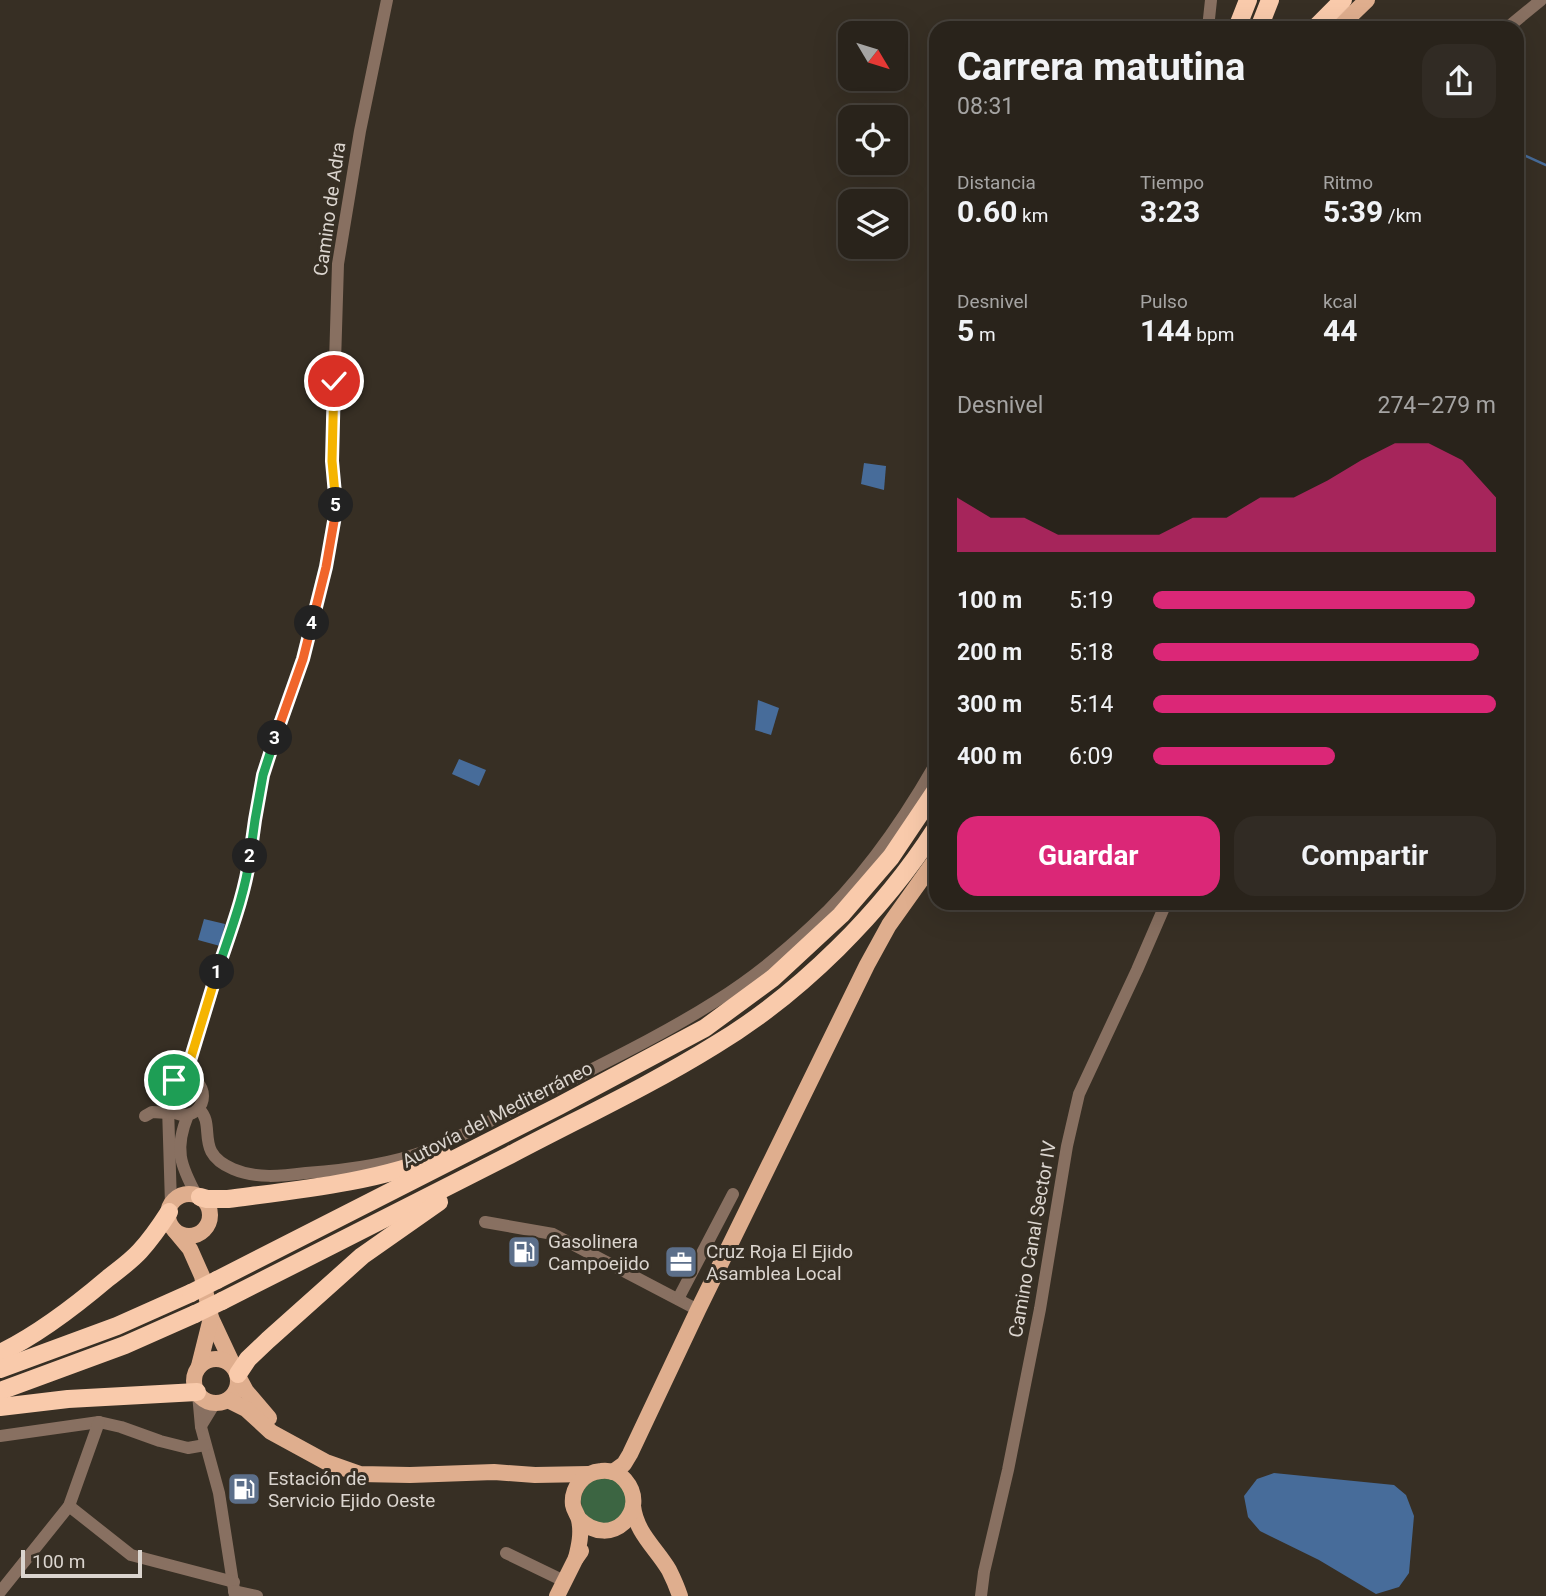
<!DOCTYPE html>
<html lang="es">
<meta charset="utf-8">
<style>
:root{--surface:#29231b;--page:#312b24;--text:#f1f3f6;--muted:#a5a4a3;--line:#45403a;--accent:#db2777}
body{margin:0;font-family:Roboto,sans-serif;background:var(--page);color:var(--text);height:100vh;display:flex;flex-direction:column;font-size:26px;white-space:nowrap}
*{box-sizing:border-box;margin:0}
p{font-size:23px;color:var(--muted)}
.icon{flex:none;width:38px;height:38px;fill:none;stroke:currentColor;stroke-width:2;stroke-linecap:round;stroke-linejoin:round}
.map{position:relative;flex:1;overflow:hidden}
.sheet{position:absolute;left:929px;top:21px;width:595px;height:889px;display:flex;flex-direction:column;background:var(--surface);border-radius:21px;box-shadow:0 7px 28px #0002,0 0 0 2px var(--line)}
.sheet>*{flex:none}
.needle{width:46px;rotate:128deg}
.controls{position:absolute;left:838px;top:21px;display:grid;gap:14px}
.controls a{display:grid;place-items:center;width:70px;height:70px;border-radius:14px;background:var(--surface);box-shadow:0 7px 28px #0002,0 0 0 2px var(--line);font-size:35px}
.scale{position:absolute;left:21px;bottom:18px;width:121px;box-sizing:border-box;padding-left:7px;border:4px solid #dbd5cf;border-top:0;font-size:19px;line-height:24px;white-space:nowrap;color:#dbd5cf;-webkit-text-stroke:5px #372f24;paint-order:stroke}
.pin{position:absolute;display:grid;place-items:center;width:60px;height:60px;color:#fff;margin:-30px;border:4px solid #fff;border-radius:50%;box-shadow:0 2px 7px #0007}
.km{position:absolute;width:35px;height:35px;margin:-18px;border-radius:50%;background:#222;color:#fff;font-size:19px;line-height:35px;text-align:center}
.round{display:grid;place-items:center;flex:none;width:74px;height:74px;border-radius:21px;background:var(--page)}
.headline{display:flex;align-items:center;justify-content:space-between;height:119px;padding:0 28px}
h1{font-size:38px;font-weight:700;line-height:52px}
.stats{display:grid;grid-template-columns:repeat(3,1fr);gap:10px;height:119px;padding:7px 28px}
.stats div{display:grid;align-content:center}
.stats b{font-size:30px;font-weight:700}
.stats small{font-size:19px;font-weight:400}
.stats p{font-size:19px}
.chart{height:196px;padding:14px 28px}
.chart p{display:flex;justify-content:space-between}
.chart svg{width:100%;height:126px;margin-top:7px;fill:var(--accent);opacity:.7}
.action{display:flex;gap:14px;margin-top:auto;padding:14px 28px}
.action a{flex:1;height:80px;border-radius:21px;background:var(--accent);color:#fff;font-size:28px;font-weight:700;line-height:80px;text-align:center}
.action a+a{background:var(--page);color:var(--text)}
ul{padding:0 28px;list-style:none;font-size:23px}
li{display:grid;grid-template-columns:112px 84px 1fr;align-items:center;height:52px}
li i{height:18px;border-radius:9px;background:var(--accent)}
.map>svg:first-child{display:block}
</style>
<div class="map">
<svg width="1546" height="1596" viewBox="0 0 1546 1596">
<rect width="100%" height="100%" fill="#372f24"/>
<circle fill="#3c6542" cx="604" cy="1501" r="23"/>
<g fill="#476c9a">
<path d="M864 463 886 466 884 490 861 484Z"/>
<path d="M758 700 779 708 771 735 755 730Z"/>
<path d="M459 759 486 770 479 786 452 774Z"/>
<path d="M204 919 225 924 220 946 198 940Z"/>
<path d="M1274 1473 1394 1485 1406 1495 1414 1516 1409 1573 1399 1587 1376 1594 1319 1560 1260 1531 1248 1517 1244 1496 1257 1479Z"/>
</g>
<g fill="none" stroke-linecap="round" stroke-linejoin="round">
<path stroke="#476c9a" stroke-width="2.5" d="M1517 152 1546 165"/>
<g stroke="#887061" stroke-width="12">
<path d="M1208 28 1211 0"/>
<path d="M1507 28 1541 0"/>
<circle cx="184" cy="1096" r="19"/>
<path d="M185 1077 240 901 249 869 255 820 263 775 303 659 326 567 336 510 332 461 338 264 360 131 387 0"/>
<path d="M168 1107 171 1204"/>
<path d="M199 1109C217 1126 193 1152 233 1169 256 1179 282 1176 306 1173 345 1170 388 1165 425 1151 469 1134 511 1110 553 1089 608 1061 664 1034 716 1001 750 980 782 954 812 926 861 881 903 821 936 763"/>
<path d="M188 1115C174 1149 180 1165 197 1196"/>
<path d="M145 1116 152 1112 168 1113"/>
<path d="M485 1222 553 1234 698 1310"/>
<path d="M678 1299 733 1194"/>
<path d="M198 1394 201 1427 219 1493 235 1596"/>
<path d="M201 1426 215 1403"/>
<path d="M0 1436 99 1422 121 1427 160 1441 188 1448 205 1445"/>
<path d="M69 1506 131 1555 234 1582"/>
<path d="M506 1553 564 1581"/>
<path d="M234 1591 257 1596"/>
<path d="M0 1592 69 1506 99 1422"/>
<path d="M981 1596 984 1572 1008 1470 1040 1309 1067 1146 1079 1094 1137 970 1166 903"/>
</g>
<g stroke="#dfae8e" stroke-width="16">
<path d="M1338 28 1367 0"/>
<circle cx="189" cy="1215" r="21"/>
<path d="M175 1231 190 1249 202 1276 211 1318 233 1365"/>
<circle cx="216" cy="1381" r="22"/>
<path d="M199 1366 211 1318"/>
<path d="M238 1376 246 1391 269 1418"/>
<path d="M228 1400 246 1409 271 1432 326 1462 360 1474 410 1475 494 1472 535 1475 589 1474"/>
<path d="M613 1472 624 1464 630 1454 698 1310 867 965 889 925 936 859"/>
<path d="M633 1506C636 1533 656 1548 669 1570 673 1578 677 1587 680 1596"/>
<path d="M576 1558C579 1546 582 1533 579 1520 578 1515 574 1511 573 1505 571 1488 584 1472 601 1471 610 1470 619 1473 625 1480 651 1510 611 1551 579 1519"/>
<path d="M557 1596 576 1558 581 1551"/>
</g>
<g stroke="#f9caab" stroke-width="18">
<path d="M1237 28 1248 0"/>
<path d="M1259 28 1270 0"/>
<path d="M1315 28 1343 0"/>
<path d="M200 1197 207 1199H228C297 1190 379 1182 443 1155"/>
<path d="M217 1280 559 1106 705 1028 773 978 841 915 891 857 936 790"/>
<path d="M222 1301C318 1253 414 1204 510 1155 578 1119 649 1086 715 1045 800 994 883 911 936 828"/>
<path d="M0 1353C39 1334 74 1307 107 1279 118 1270 130 1262 140 1251 151 1239 160 1226 169 1212"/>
<path d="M0 1369 117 1326 191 1293"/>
<path d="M238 1374 248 1359 268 1340 362 1256 439 1202"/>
<path d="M0 1391 125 1345 195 1314"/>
<path d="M0 1407 68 1399 197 1392"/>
</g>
<g stroke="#f9caab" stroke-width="18">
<path d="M191 1293 217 1280"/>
<path d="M195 1314 222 1301"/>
</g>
</g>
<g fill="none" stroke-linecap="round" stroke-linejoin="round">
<defs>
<path id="split-1" d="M174 1080 185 1077 217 972"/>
<path id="split-2" d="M217 972C229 935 245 895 250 856"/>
<path id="split-3" d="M250 856 255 820 263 775 275 738"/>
<path id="split-4" d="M275 738 303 659 312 623"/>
<path id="split-5" d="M312 623 326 567 336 510V505"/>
<path id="split-6" d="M334 381 332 461 336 505"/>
</defs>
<use href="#split-1" stroke="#fff" stroke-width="14"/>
<use href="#split-2" stroke="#fff" stroke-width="14"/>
<use href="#split-3" stroke="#fff" stroke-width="14"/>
<use href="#split-4" stroke="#fff" stroke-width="14"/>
<use href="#split-5" stroke="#fff" stroke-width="14"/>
<use href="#split-6" stroke="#fff" stroke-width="14"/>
<use href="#split-1" stroke="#f5b400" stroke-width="9"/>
<use href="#split-2" stroke="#22a559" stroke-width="9"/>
<use href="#split-3" stroke="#22a559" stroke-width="9"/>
<use href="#split-4" stroke="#f0652b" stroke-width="9"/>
<use href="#split-5" stroke="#f0652b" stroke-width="9"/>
<use href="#split-6" stroke="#f5b400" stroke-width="9"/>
</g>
<defs>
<symbol id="fuel-square" viewBox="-11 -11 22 22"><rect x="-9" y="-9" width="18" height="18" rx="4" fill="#5c6f8a" stroke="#372f24"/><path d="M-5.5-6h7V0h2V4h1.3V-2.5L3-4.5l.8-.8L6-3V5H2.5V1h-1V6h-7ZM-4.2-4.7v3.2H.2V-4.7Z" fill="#fff"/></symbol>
<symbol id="office-square" viewBox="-11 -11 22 22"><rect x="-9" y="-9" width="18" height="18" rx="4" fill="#5c6f8a" stroke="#372f24"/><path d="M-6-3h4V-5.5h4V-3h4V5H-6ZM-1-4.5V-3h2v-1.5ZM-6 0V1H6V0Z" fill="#fff"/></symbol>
</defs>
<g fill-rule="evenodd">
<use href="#fuel-square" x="505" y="1233" width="38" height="38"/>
<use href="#office-square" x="662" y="1243" width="38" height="38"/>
<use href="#fuel-square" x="225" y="1470" width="38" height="38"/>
</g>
<g text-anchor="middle" stroke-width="6" stroke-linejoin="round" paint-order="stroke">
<g font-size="19" fill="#dbd5cf" stroke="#372f24">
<text transform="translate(329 209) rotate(-82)" y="7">Camino de Adra</text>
<text transform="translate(497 1114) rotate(-27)" y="7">Autovía del Mediterráneo</text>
<text transform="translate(1032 1239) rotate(-80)" y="7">Camino Canal Sector IV</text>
</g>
<g font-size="19" fill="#dbd5cf" stroke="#372f24" text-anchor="start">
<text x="548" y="1248">Gasolinera<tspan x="548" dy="22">Campoejido</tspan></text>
<text x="706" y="1258">Cruz Roja El Ejido<tspan x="706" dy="22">Asamblea Local</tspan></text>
<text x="268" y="1485">Estación de<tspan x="268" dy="22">Servicio Ejido Oeste</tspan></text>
</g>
</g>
</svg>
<div class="controls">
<a><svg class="needle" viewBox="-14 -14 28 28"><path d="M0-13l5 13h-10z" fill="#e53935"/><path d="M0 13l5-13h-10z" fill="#a5a4a3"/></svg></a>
<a><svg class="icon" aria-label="locate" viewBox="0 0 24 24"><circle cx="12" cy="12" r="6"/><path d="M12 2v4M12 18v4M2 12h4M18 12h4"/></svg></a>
<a><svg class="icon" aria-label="layers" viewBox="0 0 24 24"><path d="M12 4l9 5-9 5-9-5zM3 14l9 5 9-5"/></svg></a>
</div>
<div class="scale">100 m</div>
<div class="pin" style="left:174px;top:1080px;background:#1e9e55"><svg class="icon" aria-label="arrive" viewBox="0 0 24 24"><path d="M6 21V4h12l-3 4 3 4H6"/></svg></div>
<div class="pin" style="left:334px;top:381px;background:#d93025"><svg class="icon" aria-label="check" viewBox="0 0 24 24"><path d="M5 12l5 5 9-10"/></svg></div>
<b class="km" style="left:217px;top:972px">1</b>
<b class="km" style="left:250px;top:856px">2</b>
<b class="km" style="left:275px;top:738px">3</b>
<b class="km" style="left:312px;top:623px">4</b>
<b class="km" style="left:336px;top:505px">5</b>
<section class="sheet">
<div class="headline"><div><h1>Carrera matutina</h1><p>08:31</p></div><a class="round"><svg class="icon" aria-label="share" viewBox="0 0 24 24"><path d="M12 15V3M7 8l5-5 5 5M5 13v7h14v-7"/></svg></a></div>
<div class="stats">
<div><p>Distancia</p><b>0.60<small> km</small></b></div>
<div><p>Tiempo</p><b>3:23</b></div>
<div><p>Ritmo</p><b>5:39<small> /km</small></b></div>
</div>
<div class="stats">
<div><p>Desnivel</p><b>5<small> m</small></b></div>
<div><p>Pulso</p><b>144<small> bpm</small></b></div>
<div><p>kcal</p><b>44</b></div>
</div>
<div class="chart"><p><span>Desnivel</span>274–279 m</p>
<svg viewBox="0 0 160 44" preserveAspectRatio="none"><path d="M0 44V25L10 32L20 32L30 38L40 38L50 38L60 38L70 32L80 32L90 25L100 25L110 19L120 12L130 6L140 6L150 12L160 25V44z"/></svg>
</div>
<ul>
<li><b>100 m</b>5:19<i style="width:94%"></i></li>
<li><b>200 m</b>5:18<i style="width:95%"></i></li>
<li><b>300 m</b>5:14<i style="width:100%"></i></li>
<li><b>400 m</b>6:09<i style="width:53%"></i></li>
</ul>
<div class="action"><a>Guardar</a><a>Compartir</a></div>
</section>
</div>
